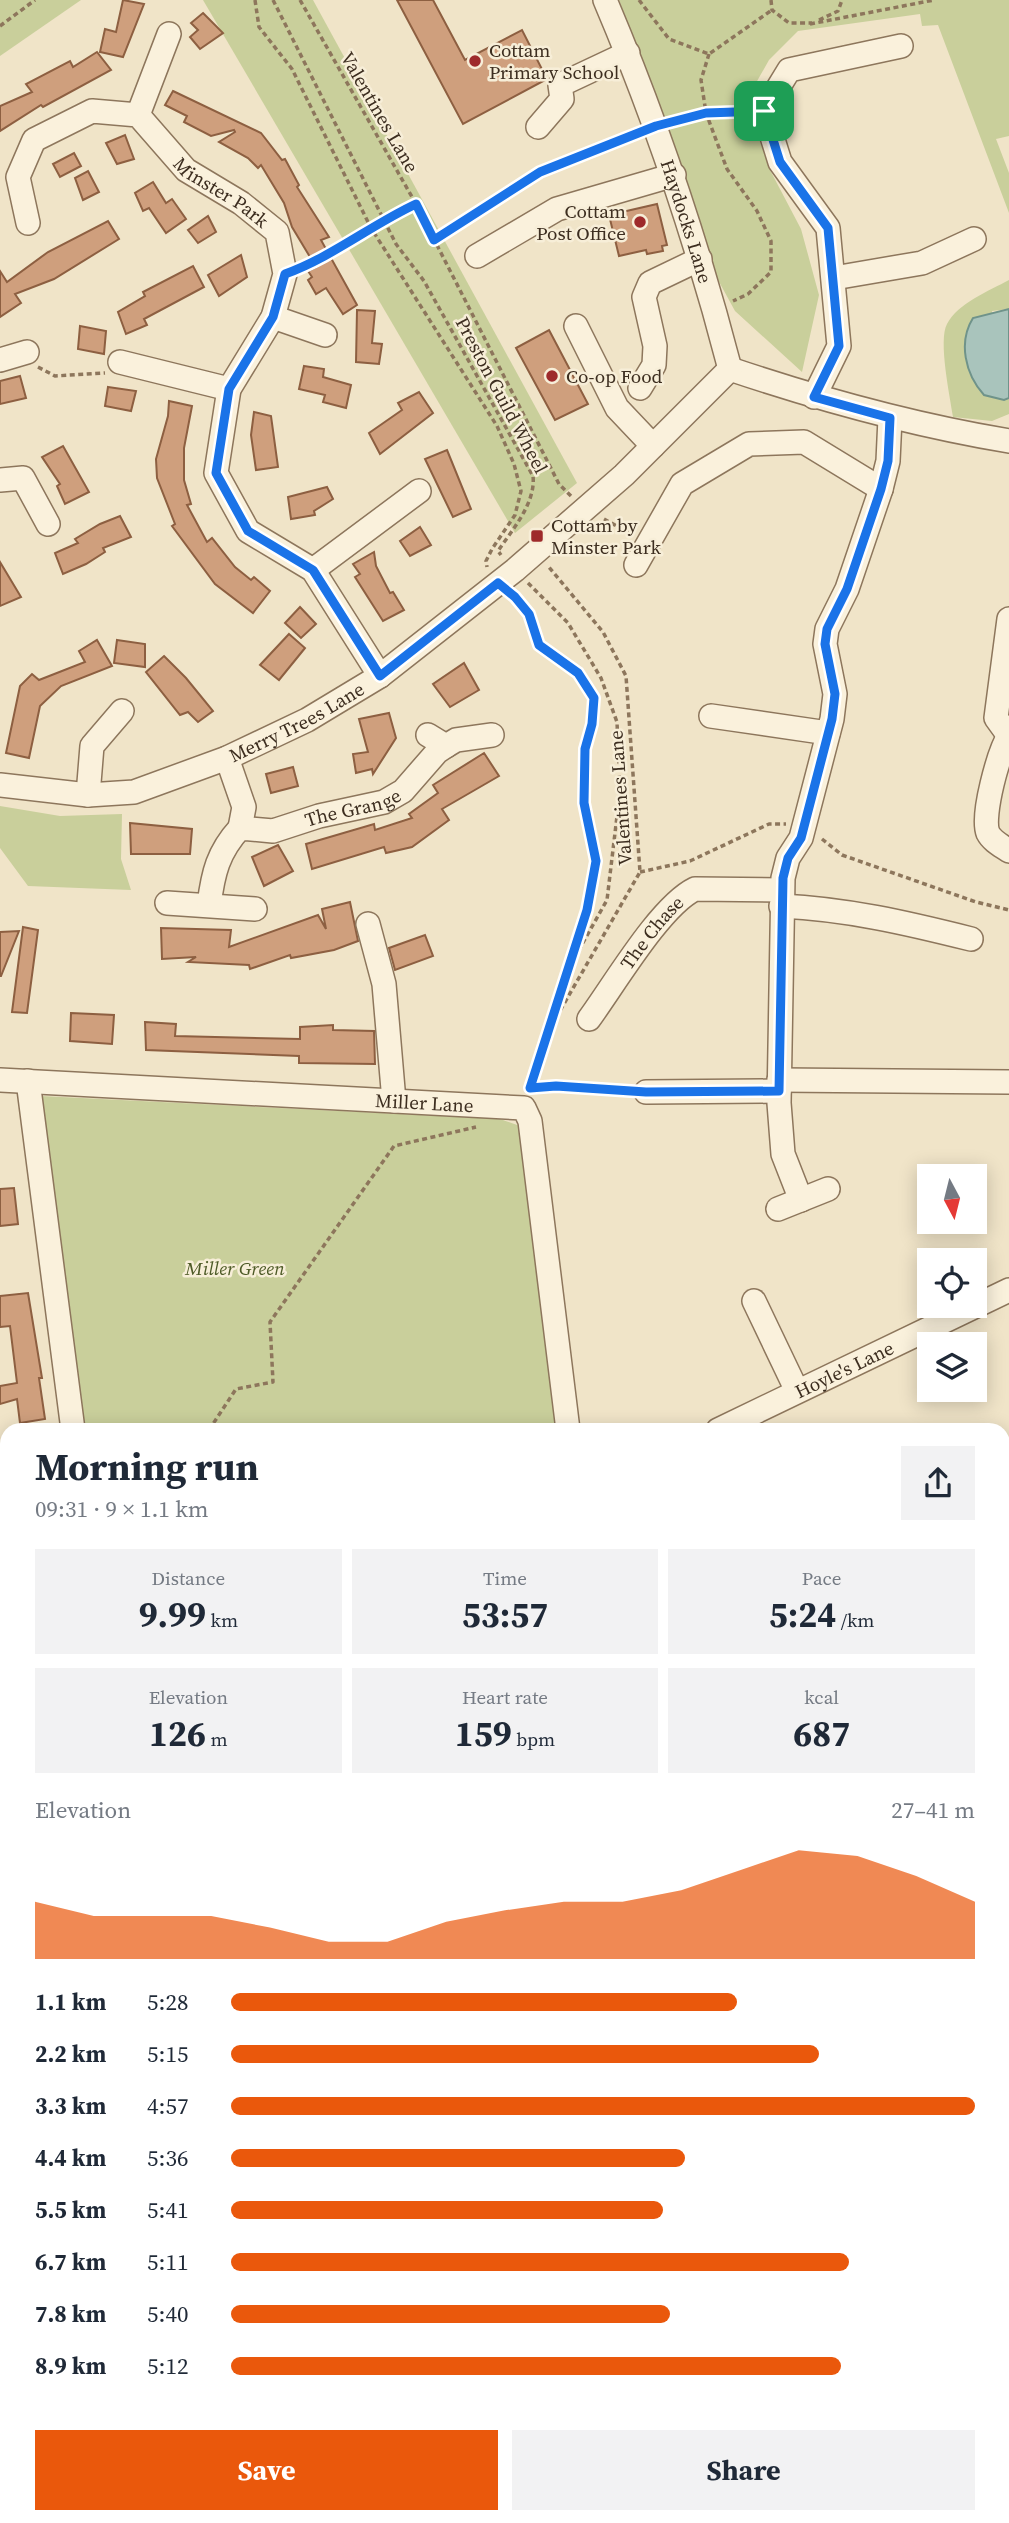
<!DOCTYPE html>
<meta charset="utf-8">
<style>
:root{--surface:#fff;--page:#f2f2f3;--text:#1f2937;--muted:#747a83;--accent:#ea580c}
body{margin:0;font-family:"Source Serif 4",serif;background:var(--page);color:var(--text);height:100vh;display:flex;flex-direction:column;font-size:26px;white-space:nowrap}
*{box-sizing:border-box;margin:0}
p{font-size:23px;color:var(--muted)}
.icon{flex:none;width:38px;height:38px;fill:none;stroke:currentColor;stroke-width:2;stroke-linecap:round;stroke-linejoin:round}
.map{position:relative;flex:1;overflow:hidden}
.side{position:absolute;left:0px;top:1423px;width:1010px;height:1101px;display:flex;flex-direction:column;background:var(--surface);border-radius:21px 21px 0 0;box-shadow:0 4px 18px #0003}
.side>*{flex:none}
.needle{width:46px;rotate:173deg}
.buttons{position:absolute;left:917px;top:1164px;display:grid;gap:14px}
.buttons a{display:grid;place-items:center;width:70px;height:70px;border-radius:0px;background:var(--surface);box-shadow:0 4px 18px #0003;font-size:35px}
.pin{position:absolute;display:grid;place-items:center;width:60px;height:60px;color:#fff;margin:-30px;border-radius:14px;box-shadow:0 4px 10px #0006}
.round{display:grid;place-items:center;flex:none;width:74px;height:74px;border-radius:0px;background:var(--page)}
.head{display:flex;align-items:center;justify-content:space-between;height:119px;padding:0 35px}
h1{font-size:38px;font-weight:700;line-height:52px}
.figures{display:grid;grid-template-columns:repeat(3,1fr);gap:10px;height:119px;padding:7px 35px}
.figures div{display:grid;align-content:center;border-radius:0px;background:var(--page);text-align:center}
.figures b{font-size:35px;font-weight:700}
.figures small{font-size:19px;font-weight:400}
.figures p{font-size:19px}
.chart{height:196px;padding:14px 35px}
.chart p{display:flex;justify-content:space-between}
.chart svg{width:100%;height:126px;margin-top:7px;fill:var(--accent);opacity:.7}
.action{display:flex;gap:14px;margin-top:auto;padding:14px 35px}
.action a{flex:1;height:80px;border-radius:0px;background:var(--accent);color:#fff;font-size:28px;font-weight:700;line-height:80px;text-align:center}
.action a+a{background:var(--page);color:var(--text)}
ul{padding:0 35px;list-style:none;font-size:23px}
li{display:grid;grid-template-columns:112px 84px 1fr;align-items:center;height:52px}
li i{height:18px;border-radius:9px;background:var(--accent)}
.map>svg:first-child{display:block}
</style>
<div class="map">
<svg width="1009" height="2523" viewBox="0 0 1009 2523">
<rect width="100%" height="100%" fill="#f0e4c8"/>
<g fill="#c9cf9b">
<path d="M0 0H81L0 56Z"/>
<path d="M203 0H313L577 483 515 533Z"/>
<path d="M619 0H1009V136L996 139 1009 173V213L938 25 922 26 920 14 798 31 769 60 756 83 750 113 770 170 801 229 819 295 802 372 735 311 717 278 683 173Z"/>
<path d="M1009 280V309L992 311 1004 400 1009 398V414L992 421 953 417C950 397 938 340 947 324 958 303 989 291 1009 280Z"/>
<path d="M0 806 60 816 122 814 121 859 131 890 28 886 0 848Z"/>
<path d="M41 1096 500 1119 520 1126 557 1430H81Z"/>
<path d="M1009 1935V2118H1003V1942Z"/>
<path d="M1003 2305H1009V2354L1003 2357Z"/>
</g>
<path fill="#a9c4bc" stroke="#6f938a" stroke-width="2" d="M1009 309V398L1004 400 984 395C965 374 958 342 973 318Z"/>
<g fill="#cf9f7d" stroke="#8d5f41" stroke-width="2">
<path d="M123 0 144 4 123 57 100 52 105 29 116 32Z"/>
<path d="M397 0H433L465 60 522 30 547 79 463 124Z"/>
<path d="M203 13 223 33 200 49 190 37 198 30 191 23Z"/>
<path d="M97 52 111 70 43 107 41 105 0 131V106L32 92 26 84 70 61 73 67Z"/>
<path d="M173 91 261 133 282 160 285 159 299 185 297 187 329 237 321 240 357 305 343 314 326 288 316 294 308 280 312 277 308 271 316 267 292 227 284 203 261 165 258 168 248 158 219 142 235 132 234 130 211 136 184 122 187 116 165 105Z"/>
<path d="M125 135 134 159 117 164 106 143Z"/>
<path d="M74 153 81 166 60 177 53 164Z"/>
<path d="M88 171 99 192 83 200 75 178Z"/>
<path d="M153 182 166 203 172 199 186 219 166 233 149 208 143 211 135 193Z"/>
<path d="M657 204 667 245 662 246 663 251 647 254 646 250 619 256 609 215Z"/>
<path d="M208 216 216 232 198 243 188 230Z"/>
<path d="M108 221 119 239 54 279 15 294 21 303 0 317V271L7 282 48 252Z"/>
<path d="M241 255 247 277 219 296 208 275Z"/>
<path d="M193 266 204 287 144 319 147 325 126 334 118 312 145 296 143 292Z"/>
<path d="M357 310 375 311 372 343 382 344 379 364 356 362Z"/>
<path d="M80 326 106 331 104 354 78 349Z"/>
<path d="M549 330 588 404 555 420 516 348Z"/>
<path d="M304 366 324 369 323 377 351 385 346 408 323 402 325 395 299 389Z"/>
<path d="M20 376 26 398 0 404V381Z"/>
<path d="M108 387 136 391 131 411 105 406Z"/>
<path d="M419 392 433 413 380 454 369 433 402 410 398 403Z"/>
<path d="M169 401 192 406 184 448V480L191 504 187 505 207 542 212 538 235 567 251 580 254 577 270 591 253 613 215 584 172 526 175 524 157 478 156 459 168 416Z"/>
<path d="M254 412 271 416 278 467 256 470 251 435Z"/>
<path d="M63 446 89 492 65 504 57 486 60 484 42 457Z"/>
<path d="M447 450 471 509 453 517 425 459Z"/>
<path d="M327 487 333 499 314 511 315 515 291 519 288 497Z"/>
<path d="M120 516 131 537 103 548 105 552 86 564 63 574 55 553 78 543 75 539 100 524Z"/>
<path d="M420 527 431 545 410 556 400 541Z"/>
<path d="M374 552 376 566 390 593 393 592 404 610 383 621 355 577 360 574 353 564Z"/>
<path d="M0 562 21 597 0 606Z"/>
<path d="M300 607 316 624 301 638 285 623Z"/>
<path d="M289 634 305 648 279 680 260 665Z"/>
<path d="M97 640 112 666 61 686 40 706 29 758 6 753 20 686 32 674 39 680 85 662 79 651Z"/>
<path d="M117 640 145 644V667L114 663Z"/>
<path d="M164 656 186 678 213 711 198 722 188 712 180 715 146 672Z"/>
<path d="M464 663 479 690 450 707 433 684Z"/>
<path d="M389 713 396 738 373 774 372 769 356 773 353 754 368 752 359 719Z"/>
<path d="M484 753 499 776 442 809 449 820 412 847 386 853 384 847 312 869 306 844 374 824 375 830 412 818 409 814 438 793 433 785Z"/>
<path d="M293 767 298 786 271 793 266 774Z"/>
<path d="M130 823 192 829 190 854H131Z"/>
<path d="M278 845 293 871 264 886 252 857Z"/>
<path d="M350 902 358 941 334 950 291 958 290 955 250 969 249 965 188 962 196 957 162 959 161 928 231 930 229 947 318 915 326 929 322 909Z"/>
<path d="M23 927 38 930 27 1013 12 1012Z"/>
<path d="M19 931 1 976H0V932Z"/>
<path d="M425 935 433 956 395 970 389 948Z"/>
<path d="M71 1013 114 1015 112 1044 70 1041Z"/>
<path d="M145 1022 176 1024 175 1036 300 1039V1027L333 1025V1030L374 1031 375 1064 299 1063V1056L146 1050Z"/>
<path d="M14 1188 18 1224 0 1226V1189Z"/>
<path d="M28 1293 42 1378H39L45 1419 20 1423 17 1399 0 1404V1386L17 1383 10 1326 0 1327V1296Z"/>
</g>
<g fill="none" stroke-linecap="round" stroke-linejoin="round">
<defs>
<g id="minor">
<path id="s1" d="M605 0C656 120 697 242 730 369"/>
<path d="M138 115 169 34"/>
<path d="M538 127 562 99 560 85 628 53"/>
<path id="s2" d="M28 223 18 177 34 140 92 111 138 115 186 170 241 203 277 232 285 274 273 317 229 389 216 473 248 531 313 570 380 676"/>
<path d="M477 256 557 209 674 175"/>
<path d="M834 278 922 263 974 239"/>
<path d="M273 317 325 335"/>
<path d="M576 326 617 408 653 446"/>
<path d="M0 360 27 352"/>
<path d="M120 362 229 389"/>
<path d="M730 369C822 400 913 425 1009 441"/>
<path d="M640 388 654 365 655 346 644 297 650 283 700 259"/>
<path d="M814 397 839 346 828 228 780 162 764 111 789 70 901 46"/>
<path d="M0 480 23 478 48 524"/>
<path d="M636 565 682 484 749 444 804 442 881 489"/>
<path d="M313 570 419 491"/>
<path d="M1009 619 996 718 1009 736"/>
<path d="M711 716 828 733"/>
<path d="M428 735 446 746 456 740 492 735"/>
<path d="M1009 736C999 751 981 816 988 833 992 841 1002 846 1009 851"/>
<path d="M227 758 244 807 240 828"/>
<path id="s3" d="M0 785 88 795 134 792 227 758 307 720 380 676 515 570 624 475 730 369"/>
<path d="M88 795 92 746 122 711"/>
<path d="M167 903 255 909"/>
<path id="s4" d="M209 905C213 873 218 852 240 828L273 831 319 816 384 802 403 791 437 752 446 746"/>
<path d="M781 906C847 909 907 923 971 939"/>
<path d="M368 924 384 984 394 1101"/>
<path id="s5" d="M589 1019C614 985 660 906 695 889L782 890"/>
<path id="s6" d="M0 1080 524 1108 530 1121 568 1430"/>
<path d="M779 1080 1009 1082"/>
<path d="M28 1081 73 1430"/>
<path d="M646 1092 779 1091"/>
<path d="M801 1200 783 1154 779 1103 783 878 788 858 801 838 832 719 835 694 825 644 827 629 847 589 881 489 888 461 890 418"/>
<path d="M778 1209 828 1189"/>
<path d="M754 1301 797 1391"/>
<path id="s7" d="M718 1430 1009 1290"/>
<path d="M1003 1565 1009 1561"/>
<path d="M1003 1847 1009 1855"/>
<path d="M0 1877 7 1869"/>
<path d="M1003 1911 1009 1907"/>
<path d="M0 2037 7 2036"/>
<path d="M1003 2131 1009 2134"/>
<path d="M1003 2295 1009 2294"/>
<path d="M1003 2373 1009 2369"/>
<path d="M195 2516 200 2523"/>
<path d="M477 2516 482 2523"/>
<path d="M695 2516 701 2523"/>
<path d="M730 2516 735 2523"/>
<path d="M789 2516V2523"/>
<path d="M11 2520 16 2516"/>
<path d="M161 2523 170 2516"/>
<path d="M431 2523 440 2516"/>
<path d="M901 2523 915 2516"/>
</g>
</defs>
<use href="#minor" stroke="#8d765c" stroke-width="26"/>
<g stroke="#8d765c" stroke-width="3.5" stroke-dasharray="5 3.5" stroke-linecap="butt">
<path d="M255 0 259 27 292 69 371 228 497 426 514 464 521 491 515 515 492 549 486 561 487 567"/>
<path d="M273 0 396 244 424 281 533 476C536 503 512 530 498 551L501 555"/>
<path d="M300 0 416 204 559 484 572 497"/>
<path d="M639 0 669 39 709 54 772 10"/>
<path d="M771 0 772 10 789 23H812"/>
<path d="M819 20 838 11 842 0"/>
<path d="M810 24 934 0"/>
<path d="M0 26 35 0"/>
<path d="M709 54 701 80 706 113 727 169 757 211 771 241V272L748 294 733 301"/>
<path d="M672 122 706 113 744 111"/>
<path d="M434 241 540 172 635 134"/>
<path d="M302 268 416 204"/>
<path d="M38 367 55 376 105 373"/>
<path d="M604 519 631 534"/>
<path d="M528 583 568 623 601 678 617 722 620 791 607 900 567 971 549 1026"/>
<path d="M513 595 529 614 539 645 578 673 594 698 592 724 585 749 584 803 596 861 587 910 570 962"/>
<path d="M822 839 842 855 976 902 1009 910"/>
<path d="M640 872 690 861 769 824H786"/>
<path d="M530 1088 556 1086 625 1090"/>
<path d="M530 1089 546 1035 640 872 626 676 603 632 548 566"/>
<path d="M209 1430 236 1389 273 1382 270 1322 394 1146 476 1127"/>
</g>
<use href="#minor" stroke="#faf1dc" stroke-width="23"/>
</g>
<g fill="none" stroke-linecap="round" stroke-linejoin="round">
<defs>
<path id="route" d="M764 111 780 162 828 228 839 346 814 397 890 418 888 461 881 489 847 589 827 629 825 644 835 694 832 719 801 838 788 858 783 878 779 1091 646 1092 556 1086 530 1088 587 910 596 861 584 803 585 749 592 724 594 698 578 673 539 645 529 614 515 597 498 583 380 676 313 570 248 531 216 473 229 389 273 317 285 274C332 257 371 225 416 204L434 240 540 172 656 126 706 113Z"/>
</defs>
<use href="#route" stroke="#fff" stroke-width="14"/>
<use href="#route" stroke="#1a73e8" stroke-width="9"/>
</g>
<g fill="#9e2a2b" stroke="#f7eed8" stroke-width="2.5">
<circle cx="475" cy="61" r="7"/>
<circle cx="640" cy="222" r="7"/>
<circle cx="552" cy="376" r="7"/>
<rect x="530" y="529" width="14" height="14" rx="3.5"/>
</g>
<g text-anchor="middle" stroke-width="5" stroke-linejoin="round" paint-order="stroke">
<g font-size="19" fill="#3d2e20" stroke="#f7eed8" text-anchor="start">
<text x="489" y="57">Cottam<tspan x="489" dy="22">Primary School</tspan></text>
<text x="626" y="218" text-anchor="end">Cottam<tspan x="626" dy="22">Post Office</tspan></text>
<text x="566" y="383">Co-op Food</text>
<text x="551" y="532">Cottam by<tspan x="551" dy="22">Minster Park</tspan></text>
</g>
<g font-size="19" fill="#3d2e20" stroke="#f7eed8">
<text transform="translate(380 112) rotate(60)" y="7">Valentines Lane</text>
<text dy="7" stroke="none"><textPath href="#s2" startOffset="313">Minster Park</textPath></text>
<text dy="7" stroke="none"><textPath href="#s1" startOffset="236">Haydocks Lane</textPath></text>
<text transform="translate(502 395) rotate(62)" y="7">Preston Guild Wheel</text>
<text dy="7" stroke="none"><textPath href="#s3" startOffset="312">Merry Trees Lane</textPath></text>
<text transform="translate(620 798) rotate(-94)" y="7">Valentines Lane</text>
<text dy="7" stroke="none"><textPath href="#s4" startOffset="201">The Grange</textPath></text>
<text dy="7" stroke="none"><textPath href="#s5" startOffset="107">The Chase</textPath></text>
<text dy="7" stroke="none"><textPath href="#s6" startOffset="425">Miller Lane</textPath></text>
<text dy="7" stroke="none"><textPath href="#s7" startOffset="140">Hoyle's Lane</textPath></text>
</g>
<g font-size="19" font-style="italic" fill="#4d5a26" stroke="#f7eed8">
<text x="235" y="1275">Miller Green</text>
</g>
</g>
</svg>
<div class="buttons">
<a><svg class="needle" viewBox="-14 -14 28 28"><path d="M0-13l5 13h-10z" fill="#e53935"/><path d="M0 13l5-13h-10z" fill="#747a83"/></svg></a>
<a><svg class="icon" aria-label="locate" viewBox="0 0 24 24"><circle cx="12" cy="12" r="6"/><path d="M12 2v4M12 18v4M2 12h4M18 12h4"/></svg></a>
<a><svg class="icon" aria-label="layers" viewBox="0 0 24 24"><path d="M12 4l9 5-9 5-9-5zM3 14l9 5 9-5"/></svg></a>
</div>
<div class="pin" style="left:764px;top:111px;background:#1e9e55"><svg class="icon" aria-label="arrive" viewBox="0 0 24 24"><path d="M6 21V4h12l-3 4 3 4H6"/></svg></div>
<section class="side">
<div class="head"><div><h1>Morning run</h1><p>09:31 · 9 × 1.1 km</p></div><a class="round"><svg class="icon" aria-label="share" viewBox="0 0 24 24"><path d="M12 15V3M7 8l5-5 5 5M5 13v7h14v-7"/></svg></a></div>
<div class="figures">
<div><p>Distance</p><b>9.99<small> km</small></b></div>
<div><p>Time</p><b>53:57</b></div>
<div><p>Pace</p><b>5:24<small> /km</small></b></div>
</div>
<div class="figures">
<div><p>Elevation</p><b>126<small> m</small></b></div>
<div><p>Heart rate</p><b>159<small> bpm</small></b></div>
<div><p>kcal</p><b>687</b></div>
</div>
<div class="chart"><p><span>Elevation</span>27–41 m</p>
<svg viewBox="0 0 160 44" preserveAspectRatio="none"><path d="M0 44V24L10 29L20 29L30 29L40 33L50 38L60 38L70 31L80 27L90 24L100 24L110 20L120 13L130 6L140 8L150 15L160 24V44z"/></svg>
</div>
<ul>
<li><b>1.1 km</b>5:28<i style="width:68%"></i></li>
<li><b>2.2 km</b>5:15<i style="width:79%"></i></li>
<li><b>3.3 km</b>4:57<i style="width:100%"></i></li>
<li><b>4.4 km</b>5:36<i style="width:61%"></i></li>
<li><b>5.5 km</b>5:41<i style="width:58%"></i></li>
<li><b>6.7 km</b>5:11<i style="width:83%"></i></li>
<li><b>7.8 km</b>5:40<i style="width:59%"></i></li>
<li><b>8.9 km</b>5:12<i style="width:82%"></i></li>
</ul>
<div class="action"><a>Save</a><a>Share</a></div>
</section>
</div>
